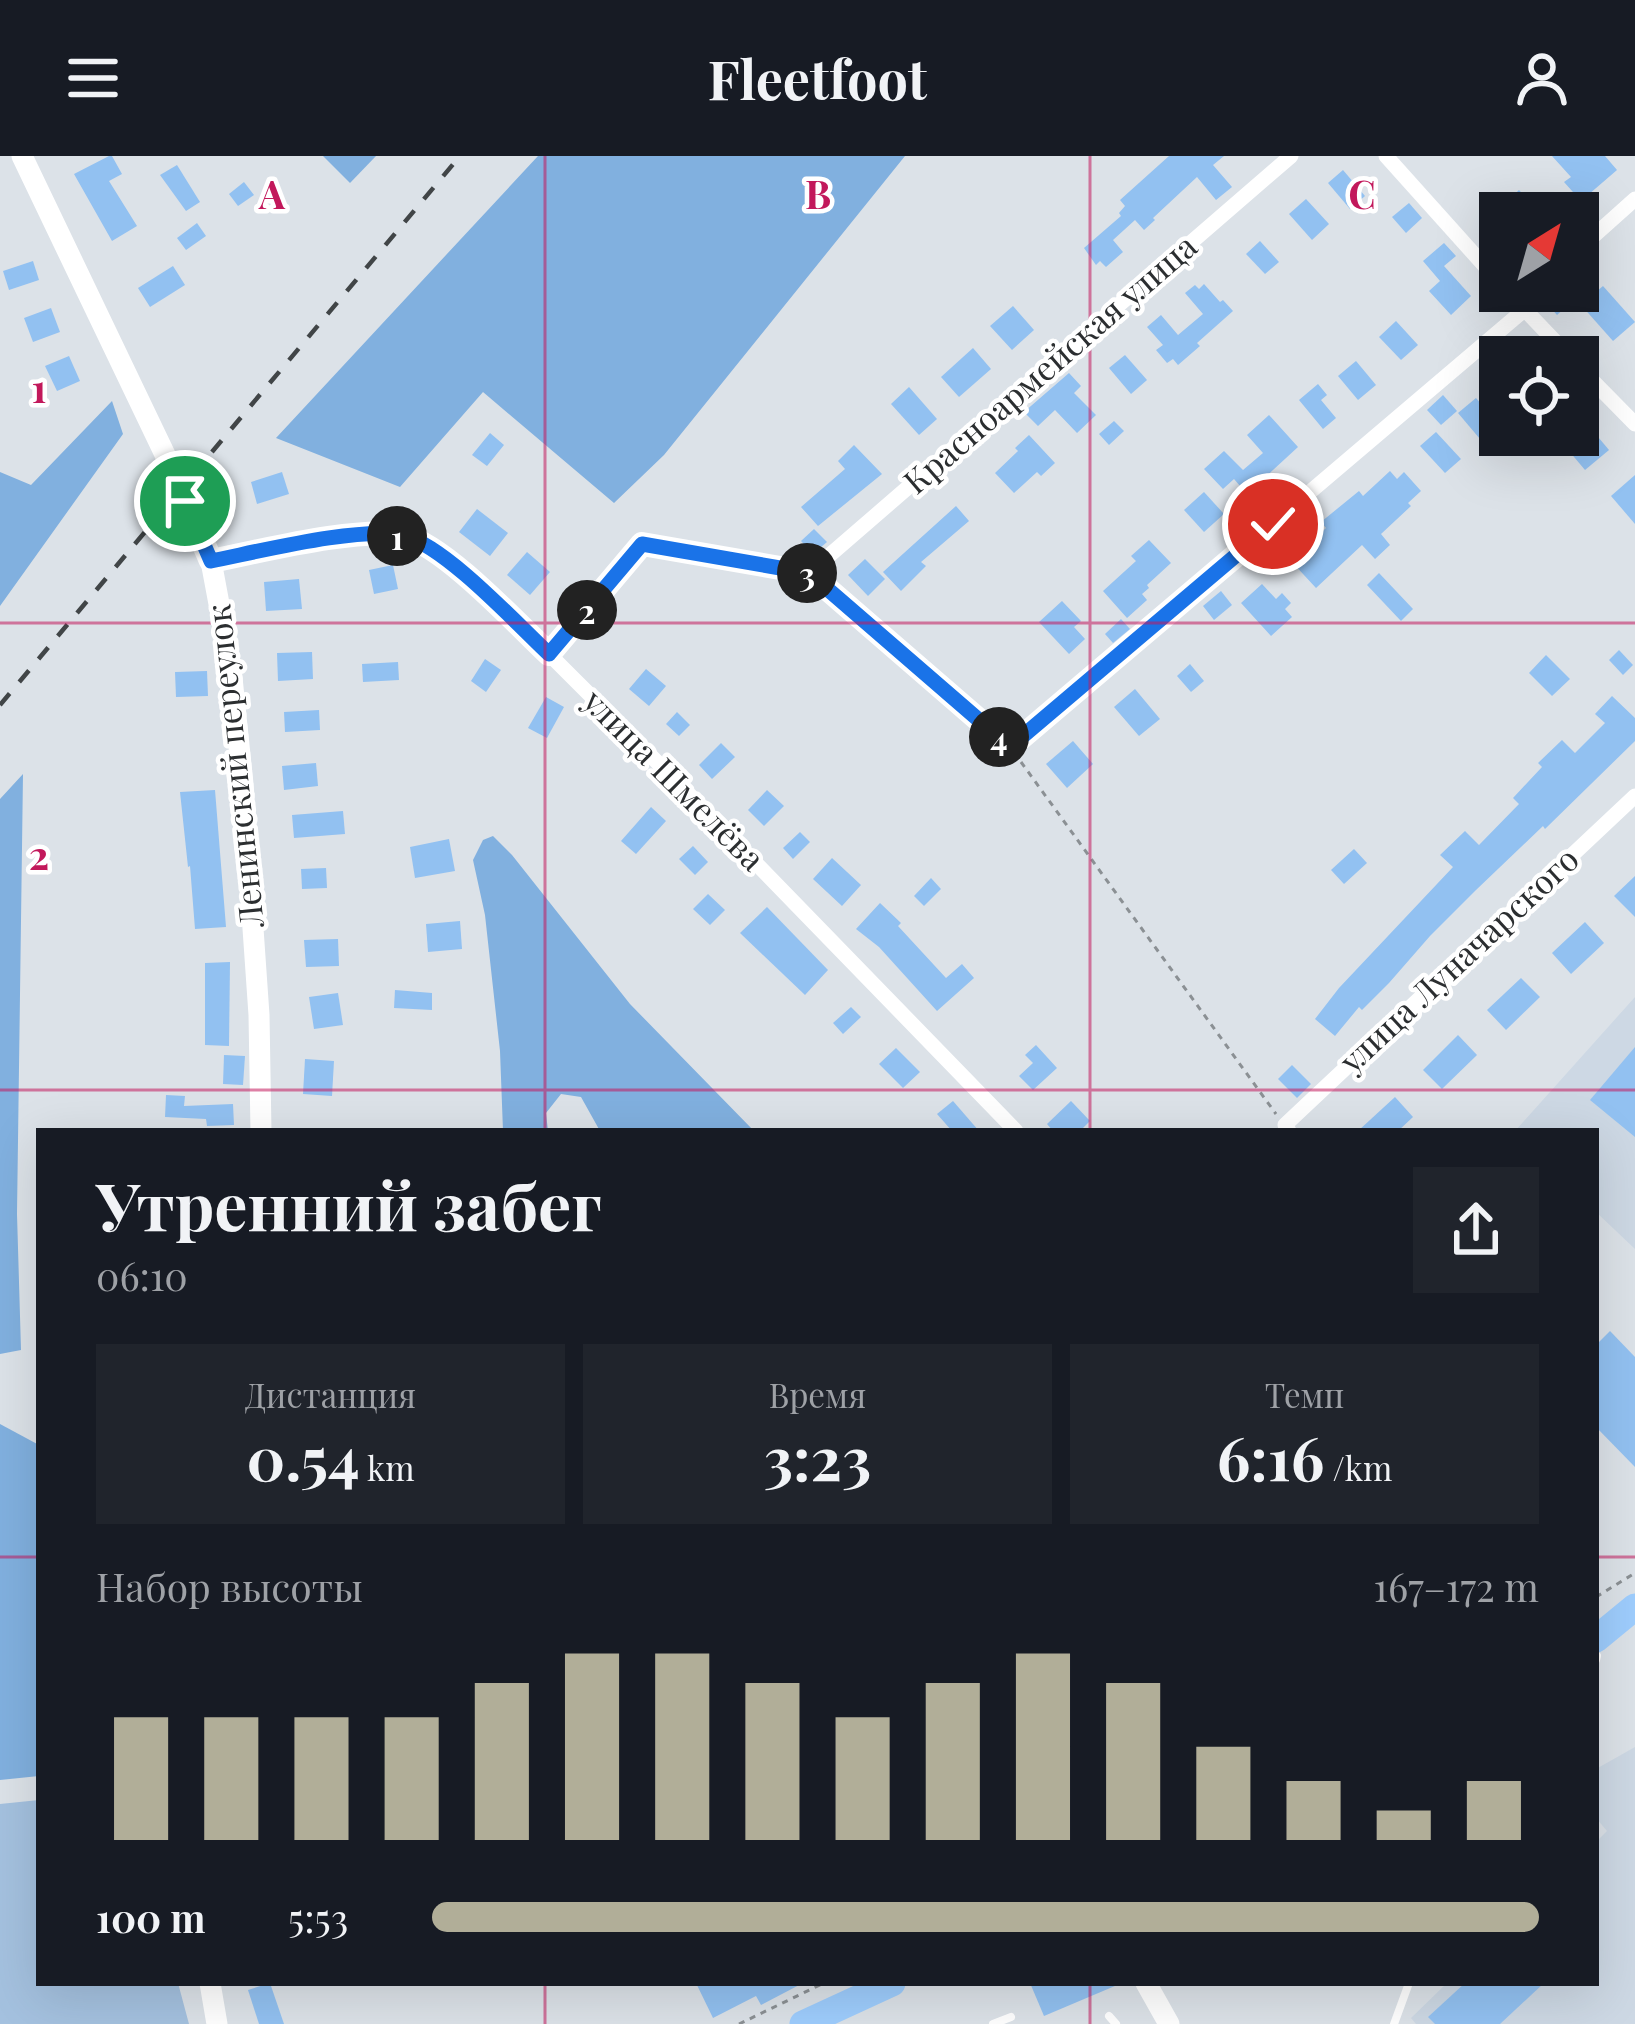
<!DOCTYPE html>
<html lang="ru">
<meta charset="utf-8">
<style>
:root{--surface:#171b24;--page:#20242c;--text:#f1f3f6;--muted:#9ea1a6;--accent:#b1ae98}
body{margin:0;font-family:"Playfair Display",serif;background:var(--page);color:var(--text);height:100vh;display:flex;flex-direction:column;font-size:45px;white-space:nowrap}
*{box-sizing:border-box;margin:0}
p{font-size:39px;color:var(--muted)}
.icon{flex:none;width:66px;height:66px;fill:none;stroke:currentColor;stroke-width:2;stroke-linecap:round;stroke-linejoin:round}
.map{position:relative;flex:1;overflow:hidden}
.side{position:absolute;left:36px;top:972px;width:1563px;height:858px;display:flex;flex-direction:column;background:var(--surface);border-radius:0px;box-shadow:0 12px 48px #0002}
.side>*{flex:none}
.needle{width:78px;rotate:37deg}
.controls{position:absolute;left:1479px;top:36px;display:grid;gap:24px}
.controls a{display:grid;place-items:center;width:120px;height:120px;border-radius:0px;background:var(--surface);box-shadow:0 12px 48px #0002;font-size:60px}
.pin{position:absolute;display:grid;place-items:center;width:102px;height:102px;color:#fff;margin:-51px;border:6px solid #fff;border-radius:50%;box-shadow:0 3px 12px #0007}
.km{position:absolute;width:60px;height:60px;margin:-30px;border-radius:50%;background:#222;color:#fff;font-size:33px;line-height:60px;text-align:center}
.round{display:grid;place-items:center;flex:none;width:126px;height:126px;border-radius:0px;background:var(--page)}
.overview{display:flex;align-items:center;justify-content:space-between;height:204px;padding:0 60px}
h1{font-size:66px;font-weight:700;line-height:90px}
.figures{display:grid;grid-template-columns:repeat(3,1fr);gap:18px;height:204px;padding:12px 60px}
.figures div{display:grid;align-content:center;border-radius:0px;background:var(--page);text-align:center}
.figures b{font-size:60px;font-weight:700}
.figures small{font-size:33px;font-weight:400}
.figures p{font-size:33px}
.chart{height:336px;padding:24px 60px}
.chart p{display:flex;justify-content:space-between}
.chart svg{width:100%;height:216px;margin-top:12px;stroke:var(--accent);stroke-width:6}
ul{padding:0 60px;list-style:none;font-size:39px}
li{display:grid;grid-template-columns:192px 144px 1fr;align-items:center;height:90px}
li i{height:30px;border-radius:15px;background:var(--accent)}
header{display:flex;justify-content:space-between;align-items:center;height:156px;padding:0 60px;background:var(--surface);font-size:54px;font-weight:700}
.map>svg:first-child{display:block}
</style>
<header><svg class="icon" aria-label="menu" viewBox="0 0 24 24"><path d="M4 6h16M4 12h16M4 18h16"/></svg>Fleetfoot<svg class="icon" aria-label="person" viewBox="0 0 24 24"><circle cx="12" cy="8" r="4"/><path d="M4 21q1-7 8-7t8 7"/></svg></header>
<div class="map">
<svg width="1635" height="1868" viewBox="0 0 1635 1868">
<rect width="100%" height="100%" fill="#dce2e8"/>
<g fill="#cdd8e4">
<path d="M1635 841V1093L1596 1056V975H1515Z"/>
<path d="M1635 1591V1868H1416L1411 1862 1447 1827H1596V1686L1607 1675 1596 1662V1613Z"/>
</g>
<path fill="#a4c1df" d="M39 1644V1827H178L189 1868H0V1648Z"/>
<g fill="#81b0df">
<path d="M323 0H376L350 27Z"/>
<path d="M538 0H905L664 299 614 347 483 236 400 331 276 282Z"/>
<path d="M112 245 123 278 0 450V316L31 329Z"/>
<path d="M23 618 17 1058 21 1194 0 1198V643Z"/>
<path d="M493 680 512 699 630 848 754 975H600L581 941 561 938 546 957 548 975H503L500 895 485 759 473 704 483 684Z"/>
<path d="M0 1268 39 1289V1620L0 1624Z"/>
</g>
<g fill="#92c1f1">
<path d="M109 0H112L122 18 109 25 137 70 112 85 74 18Z"/>
<path d="M1169 0H1224L1213 9 1232 31 1216 44 1197 21 1153 62 1155 64 1144 74 1135 64 1113 84 1123 96 1106 111 1100 105 1096 109 1084 92 1121 60 1119 57 1125 50 1120 44Z"/>
<path d="M1552 0H1605L1617 14 1581 45 1564 26 1571 21Z"/>
<path d="M177 9 200 46 186 55 160 19Z"/>
<path d="M1343 14 1365 40 1350 53 1328 27Z"/>
<path d="M244 26 254 39 238 50 229 38Z"/>
<path d="M1519 34 1540 57H1495Z"/>
<path d="M1306 43 1329 68 1312 84 1289 58Z"/>
<path d="M1409 47 1422 62 1406 77 1392 61Z"/>
<path d="M197 67 206 80 186 94 177 82Z"/>
<path d="M1260 85 1279 106 1265 118 1246 98Z"/>
<path d="M1444 87 1456 100 1444 110 1471 140 1451 159 1429 135 1440 125 1423 105Z"/>
<path d="M33 105 39 124 9 134 3 115Z"/>
<path d="M173 110 185 129 150 151 138 132Z"/>
<path d="M1204 128 1220 146 1223 144 1233 155 1197 187 1200 190 1178 209 1173 203 1167 207 1156 194 1163 189 1147 171 1161 159 1178 179 1203 158 1185 137 1195 129 1199 133Z"/>
<path d="M1603 130 1635 166 1613 185 1581 149Z"/>
<path d="M1549 135H1559L1570 147 1557 159 1542 142Z"/>
<path d="M1013 150 1034 174 1012 194 990 170Z"/>
<path d="M51 152 60 176 33 186 24 162Z"/>
<path d="M1396 165 1418 189 1401 204 1379 181Z"/>
<path d="M973 192 991 213 959 241 941 221Z"/>
<path d="M1125 199 1147 224 1131 238 1109 212Z"/>
<path d="M69 200 80 225 57 235 45 210Z"/>
<path d="M1356 205 1376 229 1358 244 1338 220Z"/>
<path d="M1069 217 1081 230 1074 237 1096 259 1077 277 1055 254 1038 270 1024 256Z"/>
<path d="M1318 228 1327 239 1321 244 1336 262 1323 273 1299 244Z"/>
<path d="M909 231 937 263 919 279 891 248Z"/>
<path d="M1443 239 1457 255 1441 269 1427 254Z"/>
<path d="M1476 242 1498 267 1480 283 1458 257Z"/>
<path d="M1269 259 1298 291 1247 338 1234 323 1223 333 1204 313 1224 295 1243 314 1263 297 1247 279Z"/>
<path d="M1114 265 1124 275 1109 289 1099 278Z"/>
<path d="M1593 275 1609 294 1585 314 1569 295Z"/>
<path d="M1436 276 1461 303 1445 317 1420 290Z"/>
<path d="M490 277 504 289 487 310 472 299Z"/>
<path d="M1029 279 1055 307 1041 320 1037 316 1014 337 995 317 1018 295 1015 292Z"/>
<path d="M854 289 882 318 818 370 801 351 845 313 838 305Z"/>
<path d="M1390 315 1397 323 1404 316 1421 335 1408 347 1411 350 1381 378 1390 389 1375 403 1362 389 1316 432 1291 405 1326 372 1321 366 1359 335 1363 340Z"/>
<path d="M282 316 289 338 257 348 251 326Z"/>
<path d="M1635 319V368L1611 340Z"/>
<path d="M1204 336 1224 358 1204 376 1184 354Z"/>
<path d="M956 350 969 365 921 406 926 410 901 435 883 416Z"/>
<path d="M477 353 508 377 490 400 459 376Z"/>
<path d="M814 373 827 386 813 398 801 385Z"/>
<path d="M1149 384 1171 407 1147 429 1149 432 1142 438 1147 444 1127 462 1103 435 1136 405 1131 400Z"/>
<path d="M527 396 550 416 530 439 507 419Z"/>
<path d="M865 403 885 423 868 440 848 419Z"/>
<path d="M393 409 398 433 374 438 369 414Z"/>
<path d="M1379 417 1413 453 1401 465 1367 429Z"/>
<path d="M299 423 302 453 266 455 264 426Z"/>
<path d="M1262 428 1276 443 1282 437 1291 447 1285 453 1292 461 1271 480 1241 447Z"/>
<path d="M1221 435 1232 449 1214 464 1203 450Z"/>
<path d="M1062 445 1081 465 1074 471 1085 483 1069 498 1039 466Z"/>
<path d="M1121 463 1130 473 1113 487 1105 478Z"/>
<path d="M1619 494 1633 509 1623 519 1609 504Z"/>
<path d="M312 496 313 523 278 525 277 497Z"/>
<path d="M1546 499 1570 523 1552 540 1529 517Z"/>
<path d="M485 503 501 514 486 536 471 525Z"/>
<path d="M398 506 399 524 363 526 362 508Z"/>
<path d="M1190 508 1204 525 1191 536 1177 520Z"/>
<path d="M646 513 666 530 649 550 629 533Z"/>
<path d="M207 515 208 540 176 541 175 516Z"/>
<path d="M1135 533 1160 563 1139 580 1114 551Z"/>
<path d="M1612 540 1635 562V585L1545 673 1543 670 1476 734 1430 780 1389 827 1362 854 1359 851 1335 880 1315 863 1339 832 1453 711 1440 699 1465 675 1479 689 1519 648 1513 642 1542 611 1538 607 1562 584 1575 597 1605 567 1595 558Z"/>
<path d="M546 541 564 551 547 582 528 572Z"/>
<path d="M319 554 320 574 285 576 284 556Z"/>
<path d="M677 556 690 569 679 580 666 568Z"/>
<path d="M1073 585 1093 608 1067 632 1046 608Z"/>
<path d="M721 587 735 601 712 623 699 609Z"/>
<path d="M316 607 318 630 284 634 282 610Z"/>
<path d="M215 634 226 771 195 773 190 710 188 711 180 636Z"/>
<path d="M767 634 784 650 764 670 748 654Z"/>
<path d="M651 651 666 665 636 698 621 685Z"/>
<path d="M343 655 345 678 294 682 292 659Z"/>
<path d="M800 676 810 686 793 703 783 692Z"/>
<path d="M449 683 455 715 415 722 410 691Z"/>
<path d="M693 690 708 706 695 719 679 703Z"/>
<path d="M1354 693 1367 707 1344 728 1331 714Z"/>
<path d="M832 702 861 729 842 750 813 723Z"/>
<path d="M326 712 327 732 302 733 301 713Z"/>
<path d="M1635 720V761L1614 740Z"/>
<path d="M931 722 941 733 924 750 914 740Z"/>
<path d="M708 738 725 754 710 769 693 753Z"/>
<path d="M880 747 901 767 898 770 946 822 962 808 974 822 937 855 879 791 856 773Z"/>
<path d="M767 751 828 814 805 839 740 777Z"/>
<path d="M460 765 462 793 428 796 426 768Z"/>
<path d="M1585 766 1604 787 1571 818 1552 797Z"/>
<path d="M338 783 339 810 306 811 304 784Z"/>
<path d="M230 806 229 890 205 889V807Z"/>
<path d="M1521 822 1540 841 1506 874 1487 854Z"/>
<path d="M395 834 432 837V854L394 852Z"/>
<path d="M338 837 343 869 314 873 309 841Z"/>
<path d="M851 851 861 861 843 878 833 867Z"/>
<path d="M1458 879 1477 899 1442 933 1423 914Z"/>
<path d="M1036 889 1057 912 1033 934 1019 920 1033 907 1025 899Z"/>
<path d="M1635 891V981L1590 944Z"/>
<path d="M896 892 920 916 903 932 879 908Z"/>
<path d="M224 899 245 900 243 929 223 928Z"/>
<path d="M305 903 334 905 332 940 303 938Z"/>
<path d="M1292 909 1311 928 1297 942 1278 923Z"/>
<path d="M166 939 185 940 184 950 233 948 234 969 207 970 206 963 165 961Z"/>
<path d="M1395 941 1413 961 1398 975H1358Z"/>
<path d="M953 945 979 975H952L937 958Z"/>
<path d="M1071 945 1090 965 1080 975H1053L1047 968Z"/>
<path d="M1610 1175 1635 1201V1311L1596 1271V1189Z"/>
<path d="M270 1827 284 1868H259L248 1834Z"/>
<path d="M696 1827H803L761 1849 756 1840 713 1862Z"/>
<path d="M1030 1827H1122L1044 1860Z"/>
<path d="M1465 1827H1544L1500 1868H1435L1428 1861Z"/>
</g>
<g fill="none" stroke-linecap="round" stroke-linejoin="round">
<g stroke="#8b9094" stroke-width="3" stroke-dasharray="6 6" stroke-linecap="butt">
<path d="M558 487 642 387 794 414"/>
<path d="M1021 606 1276 958"/>
<path d="M1596 1441 1635 1417"/>
<path d="M739 1868 824 1827"/>
</g>
<g stroke="#fff" stroke-width="8">
<path d="M1596 1504 1597 1500"/>
<path d="M1109 1860 1116 1868"/>
<path d="M993 1868 1011 1861"/>
<path d="M1394 1868 1409 1827"/>
</g>
<g stroke="#fff" stroke-width="15">
<path d="M1291 0 809 417 1010 591 1524 154"/>
<path d="M1386 0 1500 127"/>
<path d="M1578 94 1635 43"/>
<path d="M1507 135 1570 201"/>
<path d="M1518 147 1532 135"/>
<path d="M1578 210 1635 268"/>
<path d="M211 405 363 378 406 380 444 401 549 498 682 631 1016 975"/>
<path d="M1289 975 1285 969 1635 640"/>
</g>
<g stroke="#fff" stroke-width="21">
<path d="M22 0 181 332 211 405 231 512 243 628 259 859 261 975"/>
<path d="M210 1827 217 1868"/>
<path d="M1146 1827 1169 1868"/>
</g>
<g stroke="#9ecdfd" stroke-width="27">
<path d="M1596 1483 1635 1451"/>
<path d="M803 1868 892 1827"/>
</g>
<path stroke="#414547" stroke-width="4.5" stroke-dasharray="15 15" stroke-linecap="butt" d="M0 549 460 0"/>
</g>
<g fill="none" stroke-linecap="round" stroke-linejoin="round">
<defs>
<path id="route" d="M185 345 211 405C257 396 363 369 405 380 446 391 516 467 549 498L642 388 809 417 1010 591 1273 368"/>
</defs>
<use href="#route" stroke="#fff" stroke-width="24"/>
<use href="#route" stroke="#1a73e8" stroke-width="15"/>
</g>
<path fill="none" stroke="#c2185b" stroke-width="3" stroke-opacity="0.55" d="M545 0V975M1090 0V975M0 467H1635M0 934H1635M0 1401H39M1596 1401H1635M545 1827V1868M1090 1827V1868"/>
<g text-anchor="middle" stroke-width="9" stroke-linejoin="round" paint-order="stroke">
<g font-size="33" fill="#2b2e30" stroke="#fff">
<text transform="translate(1050 208) rotate(-41)" y="12">Красноармейская улица</text>
<text transform="translate(235 610) rotate(-96)" y="12">Ленинский переулок</text>
<text transform="translate(674 624) rotate(45)" y="12">улица Шмелёва</text>
<text transform="translate(1459 804) rotate(-43)" y="12">улица Луначарского</text>
</g>
</g>
<g font-size="39" text-anchor="middle" font-weight="bold" fill="#c2185b" stroke="#fff" stroke-width="9" stroke-linejoin="round" paint-order="stroke">
<text x="272" y="53">A</text>
<text x="818" y="53">B</text>
<text x="1362" y="53">C</text>
<text x="39" y="247">1</text>
<text x="39" y="714">2</text>
</g>
</svg>
<div class="controls">
<a><svg class="needle" viewBox="-14 -14 28 28"><path d="M0-13l5 13h-10z" fill="#e53935"/><path d="M0 13l5-13h-10z" fill="#9ea1a6"/></svg></a>
<a><svg class="icon" aria-label="locate" viewBox="0 0 24 24"><circle cx="12" cy="12" r="6"/><path d="M12 2v4M12 18v4M2 12h4M18 12h4"/></svg></a>
</div>
<div class="pin" style="left:185px;top:345px;background:#1e9e55"><svg class="icon" aria-label="arrive" viewBox="0 0 24 24"><path d="M6 21V4h12l-3 4 3 4H6"/></svg></div>
<div class="pin" style="left:1273px;top:368px;background:#d93025"><svg class="icon" aria-label="check" viewBox="0 0 24 24"><path d="M5 12l5 5 9-10"/></svg></div>
<b class="km" style="left:397px;top:380px">1</b>
<b class="km" style="left:587px;top:454px">2</b>
<b class="km" style="left:807px;top:417px">3</b>
<b class="km" style="left:999px;top:581px">4</b>
<section class="side">
<div class="overview"><div><h1>Утренний забег</h1><p>06:10</p></div><a class="round"><svg class="icon" aria-label="share" viewBox="0 0 24 24"><path d="M12 15V3M7 8l5-5 5 5M5 13v7h14v-7"/></svg></a></div>
<div class="figures">
<div><p>Дистанция</p><b>0.54<small> km</small></b></div>
<div><p>Время</p><b>3:23</b></div>
<div><p>Темп</p><b>6:16<small> /km</small></b></div>
</div>
<div class="chart"><p><span>Набор высоты</span>167–172 m</p>
<svg viewBox="0 0 160 44" preserveAspectRatio="none"><path d="M5 44V19M15 44V19M25 44V19M35 44V19M45 44V12M55 44V6M65 44V6M75 44V12M85 44V19M95 44V12M105 44V6M115 44V12M125 44V25M135 44V32M145 44V38M155 44V32"/></svg>
</div>
<ul>
<li><b>100 m</b>5:53<i style="width:100%"></i></li>
</ul>
</section>
</div>
